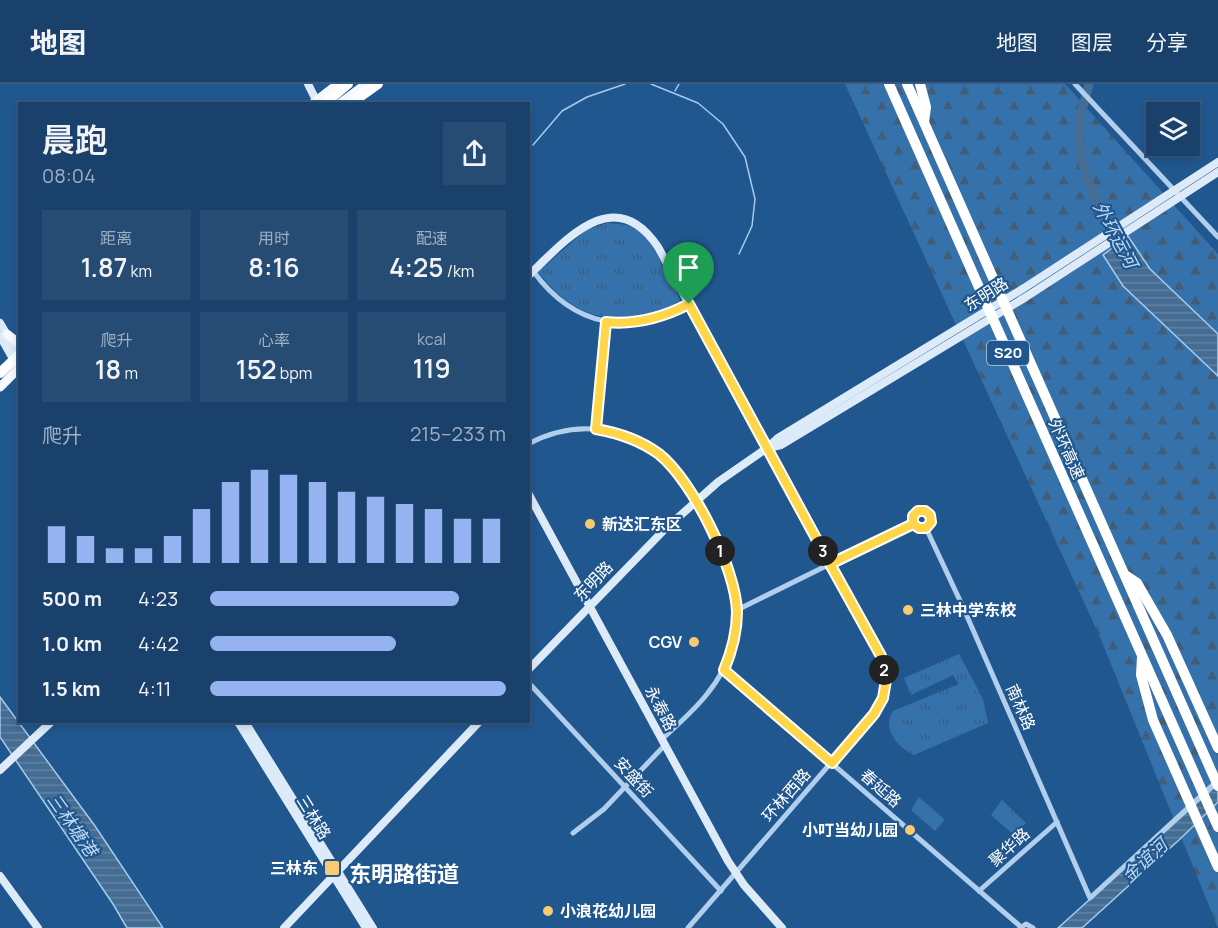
<!DOCTYPE html>
<html lang="zh">
<meta charset="utf-8">
<style>
:root{--surface:#19416b;--page:#264c73;--text:#f1f3f6;--muted:#9fafc1;--line:#375a7e;--accent:#95b2f1}
body{margin:0;font-family:Manrope,"Noto Sans SC",sans-serif;background:var(--page);color:var(--text);height:100vh;display:flex;flex-direction:column;font-size:22px;white-space:nowrap}
*{box-sizing:border-box;margin:0}
p{font-size:20px;color:var(--muted)}
.icon{flex:none;width:33px;height:33px;fill:none;stroke:currentColor;stroke-width:2;stroke-linecap:round;stroke-linejoin:round}
.map{position:relative;flex:1;overflow:hidden}
.details{position:absolute;left:18px;top:18px;width:512px;height:621px;display:flex;flex-direction:column;background:var(--surface);border-radius:0px;box-shadow:0 3px 9px #0003,0 0 0 2px var(--line)}
.details>*{flex:none}
.buttons{position:absolute;left:1146px;top:18px;display:grid;gap:12px}
.buttons a{display:grid;place-items:center;width:54px;height:54px;border-radius:0px;background:var(--surface);box-shadow:0 3px 9px #0003,0 0 0 2px var(--line);font-size:30px}
.pin{position:absolute;display:grid;place-items:center;width:51px;height:51px;color:#fff;margin:-62px -26px;border-radius:50% 50% 50% 0;rotate:-45deg;box-shadow:0 0 6px #0007}
.pin .icon{rotate:45deg}
.km{position:absolute;width:30px;height:30px;margin:-15px;border-radius:50%;background:#222;color:#fff;font-size:16px;line-height:30px;text-align:center}
.round{display:grid;place-items:center;flex:none;width:63px;height:63px;border-radius:0px;background:var(--page)}
.overview{display:flex;align-items:center;justify-content:space-between;height:102px;padding:0 24px}
h1{font-size:33px;font-weight:600;line-height:45px}
.figures{display:grid;grid-template-columns:repeat(3,1fr);gap:9px;height:102px;padding:6px 24px}
.figures div{display:grid;align-content:center;border-radius:0px;background:var(--page);text-align:center}
.figures b{font-size:26px;font-weight:600}
.figures small{font-size:16px;font-weight:400}
.figures p{font-size:16px}
.chart{height:168px;padding:12px 24px}
.chart p{display:flex;justify-content:space-between}
.chart svg{width:100%;height:108px;margin-top:6px;stroke:var(--accent);stroke-width:6}
ul{padding:0 24px;list-style:none;font-size:20px}
li{display:grid;grid-template-columns:96px 72px 1fr;align-items:center;height:45px}
li i{height:15px;border-radius:8px;background:var(--accent)}
header{display:flex;align-items:center;gap:36px;box-sizing:border-box;height:84px;padding:0 30px;background:var(--surface);border-bottom:2px solid var(--line)}
header strong{font-size:28px}
nav{display:flex;gap:33px;margin-inline-start:auto;font-size:21px}
.map>svg:first-child{display:block}
</style>
<header>
<strong>地图</strong>
<nav><a>地图</a><a>图层</a><a>分享</a></nav>
</header>
<div class="map">
<svg width="1218" height="844" viewBox="0 0 1218 844">
<defs>
<pattern id="forest-firs" width="22" height="20" patternUnits="userSpaceOnUse" patternTransform="scale(1.5)"><rect width="22" height="20" fill="#3572ac"/><path d="M5 1l3.5 6h-7zM16 11l3.5 6h-7z" fill="#425d77"/></pattern>
<pattern id="park-tufts" width="24" height="20" patternUnits="userSpaceOnUse" patternTransform="scale(1.5)"><rect width="24" height="20" fill="#3572ac"/><path d="M3 7l-1-3M5 7V3M7 7l1-3M15 17l-1-3M17 17v-4M19 17l1-3" fill="none" stroke="#425d77"/></pattern>
<pattern id="water-rules" width="6" height="5" patternUnits="userSpaceOnUse" patternTransform="scale(1.5)"><rect width="6" height="5" fill="#456c93"/><path d="M0 2.5h6" fill="none" stroke="#6182a3"/></pattern>
</defs>
<rect width="100%" height="100%" fill="#21578f"/>
<path fill="url(#forest-firs)" d="M845 0H1065L1218 170V844L1100 553Z"/>
<g fill="url(#park-tufts)">
<path d="M607 139C618 140 630 140 639 146 652 155 674 204 682 220 647 237 601 243 567 217 556 209 547 198 538 188L586 146Z"/>
<path d="M959 570 983 615 988 639 914 671C898 664 881 644 893 627L959 600 953 591 911 611 904 594Z"/>
<path d="M919 713 945 736 935 747 911 726Z"/>
<path d="M1002 716 1026 739 1015 752 991 731Z"/>
</g>
<g fill="url(#water-rules)" stroke="#a5cbed" stroke-width="1.5">
<path d="M1128 152 1150 185 1218 250V292L1123 202 1103 171Z"/>
<path d="M0 613 95 742 163 844H127L113 820 0 653Z"/>
<path d="M1218 700V718L1179 756 1082 844H1058Z"/>
</g>
<g fill="none" stroke-linecap="round" stroke-linejoin="round">
<g stroke="#a5cbed" stroke-width="1.5">
<path d="M651 0 698 19 723 40 745 73 755 115 752 142 739 170"/>
<path d="M675 7 679 0"/>
<path d="M533 61 562 27 587 13 625 0"/>
</g>
<path stroke="#456c93" stroke-width="9" d="M1089 0C1086 14 1079 31 1079 46 1078 84 1097 120 1115 152"/>
<g stroke="#b1cfec" stroke-width="5">
<path d="M1075 0 1218 153"/>
<path d="M533 187C575 244 627 251 689 221"/>
<path d="M596 345 606 238"/>
<path d="M528 360C580 332 642 343 679 391 693 407 701 427 710 446 728 482 743 518 733 559 724 600 691 629 661 656"/>
<path d="M913 439 915 429 925 427 931 435 926 444"/>
<path d="M926 444 963 523 1090 814 1217 697"/>
<path d="M737 526 913 439"/>
<path d="M724 586 1021 843"/>
<path d="M528 598 721 807"/>
<path d="M573 749 604 725 664 662"/>
<path d="M979 807 1057 738"/>
<path d="M688 844 874 629C887 607 888 597 881 572L767 364"/>
<path d="M1020 844 1026 840 1033 844"/>
</g>
<g stroke="#ddebf9" stroke-width="8">
<path d="M308 0 318 20"/>
<path d="M528 192C565 157 614 97 658 163L767 364"/>
<path d="M0 239 20 273"/>
<path d="M0 252 16 280"/>
<path d="M768 364 781 361 1026 213 1218 88"/>
<path d="M528 409 728 777 744 801 782 844"/>
<path d="M528 586 664 446 718 398 767 364 778 354 1024 204 1218 78"/>
<path d="M238 638 366 844"/>
<path d="M245 638 373 844"/>
<path d="M0 686 51 638"/>
<path d="M0 792 38 844"/>
<path d="M284 844 479 638"/>
</g>
<g stroke="#f6faff" stroke-width="9">
<path d="M312 20 338 0"/>
<path d="M339 20 366 0"/>
<path d="M7 250 20 260"/>
<path d="M0 303 20 283"/>
</g>
<g stroke="#fff" stroke-width="10">
<path d="M889 0 1218 743"/>
<path d="M907 0 1218 702"/>
<path d="M920 0 926 23 924 38"/>
<path d="M324 20 348 0"/>
<path d="M350 20 378 0"/>
<path d="M0 289 20 270"/>
<path d="M1125 491 1137 499 1167 551 1218 664"/>
<path d="M1142 573 1141 591 1153 636 1218 783"/>
</g>
</g>
<g fill="none" stroke-linecap="round" stroke-linejoin="round">
<defs>
<path id="route" d="M689 220C662 234 636 241 606 238L596 345C619 349 640 356 659 370 693 397 736 485 737 528 737 548 732 567 724 586L832 679 874 630 883 614 886 596 881 572 830 480 913 440 919 444H926L931 438 930 431 925 427H918L913 432V440L830 480 689 220"/>
</defs>
<use href="#route" stroke="#fff" stroke-width="12"/>
<use href="#route" stroke="#ffd54a" stroke-width="8"/>
</g>
<g fill="#f9ca72" stroke="#21578f" stroke-width="2">
<circle cx="590" cy="440" r="6"/>
<circle cx="908" cy="526" r="6"/>
<circle cx="694" cy="558" r="6"/>
<circle cx="910" cy="746" r="6"/>
<rect x="324" y="776" width="16" height="16" rx="3"/>
<circle cx="548" cy="827" r="6"/>
</g>
<g text-anchor="middle" stroke-width="4.5" stroke-linejoin="round" paint-order="stroke">
<rect fill="#21578f" stroke="#bccddd" stroke-width="1.5" x="987" y="257" width="42" height="24" rx="4.5"/>
<g font-size="15" font-weight="bold" fill="#fff">
<text x="1008" y="274">S20</text>
</g>
<g font-size="16" fill="#fff" stroke="#21578f">
<text transform="translate(986 210) rotate(-32)" y="6">东明路</text>
<text transform="translate(1067 365) rotate(66)" y="6">外环高速</text>
<text transform="translate(593 497) rotate(-46)" y="6">东明路</text>
<text transform="translate(1021 623) rotate(66)" y="6">南林路</text>
<text transform="translate(661 624) rotate(62)" y="6">永泰路</text>
<text transform="translate(634 693) rotate(47)" y="6">安盛街</text>
<text transform="translate(881 704) rotate(41)" y="6">春延路</text>
<text transform="translate(786 711) rotate(-49)" y="6">环林西路</text>
<text transform="translate(314 733) rotate(58)" y="6">三林路</text>
<text transform="translate(1009 763) rotate(-42)" y="6">聚华路</text>
</g>
<g font-size="16" font-weight="bold" fill="#fff" stroke="#21578f" text-anchor="start">
<text x="602" y="446">新达汇东区</text>
<text x="920" y="532">三林中学东校</text>
<text x="682" y="564" text-anchor="end">CGV</text>
<text x="898" y="752" text-anchor="end">小叮当幼儿园</text>
<text x="318" y="790" text-anchor="end">三林东</text>
<text x="560" y="833">小浪花幼儿园</text>
</g>
<g font-size="18" font-style="italic" fill="#bdd9f3" stroke="#21578f">
<text transform="translate(1115 151) rotate(62)" y="6">外环运河</text>
<text transform="translate(72 741) rotate(55)" y="6">三林塘港</text>
<text transform="translate(1145 777) rotate(-43)" y="6">金谊河</text>
</g>
<g font-size="22" font-weight="bold" fill="#fff" stroke="#21578f">
<text x="404" y="798">东明路街道</text>
</g>
</g>
</svg>
<div class="buttons">
<a><svg class="icon" aria-label="layers" viewBox="0 0 24 24"><path d="M12 4l9 5-9 5-9-5zM3 14l9 5 9-5"/></svg></a>
</div>
<div class="pin" style="left:689px;top:220px;background:#1e9e55"><svg class="icon" aria-label="arrive" viewBox="0 0 24 24"><path d="M6 21V4h12l-3 4 3 4H6"/></svg></div>
<b class="km" style="left:720px;top:467px">1</b>
<b class="km" style="left:884px;top:586px">2</b>
<b class="km" style="left:823px;top:467px">3</b>
<section class="details">
<div class="overview"><div><h1>晨跑</h1><p>08:04</p></div><a class="round"><svg class="icon" aria-label="share" viewBox="0 0 24 24"><path d="M12 15V3M7 8l5-5 5 5M5 13v7h14v-7"/></svg></a></div>
<div class="figures">
<div><p>距离</p><b>1.87<small> km</small></b></div>
<div><p>用时</p><b>8:16</b></div>
<div><p>配速</p><b>4:25<small> /km</small></b></div>
</div>
<div class="figures">
<div><p>爬升</p><b>18<small> m</small></b></div>
<div><p>心率</p><b>152<small> bpm</small></b></div>
<div><p>kcal</p><b>119</b></div>
</div>
<div class="chart"><p><span>爬升</span>215–233 m</p>
<svg viewBox="0 0 160 44" preserveAspectRatio="none"><path d="M5 44V29M15 44V33M25 44V38M35 44V38M45 44V33M55 44V22M65 44V11M75 44V6M85 44V8M95 44V11M105 44V15M115 44V17M125 44V20M135 44V22M145 44V26M155 44V26"/></svg>
</div>
<ul>
<li><b>500 m</b>4:23<i style="width:84%"></i></li>
<li><b>1.0 km</b>4:42<i style="width:63%"></i></li>
<li><b>1.5 km</b>4:11<i style="width:100%"></i></li>
</ul>
</section>
</div>
